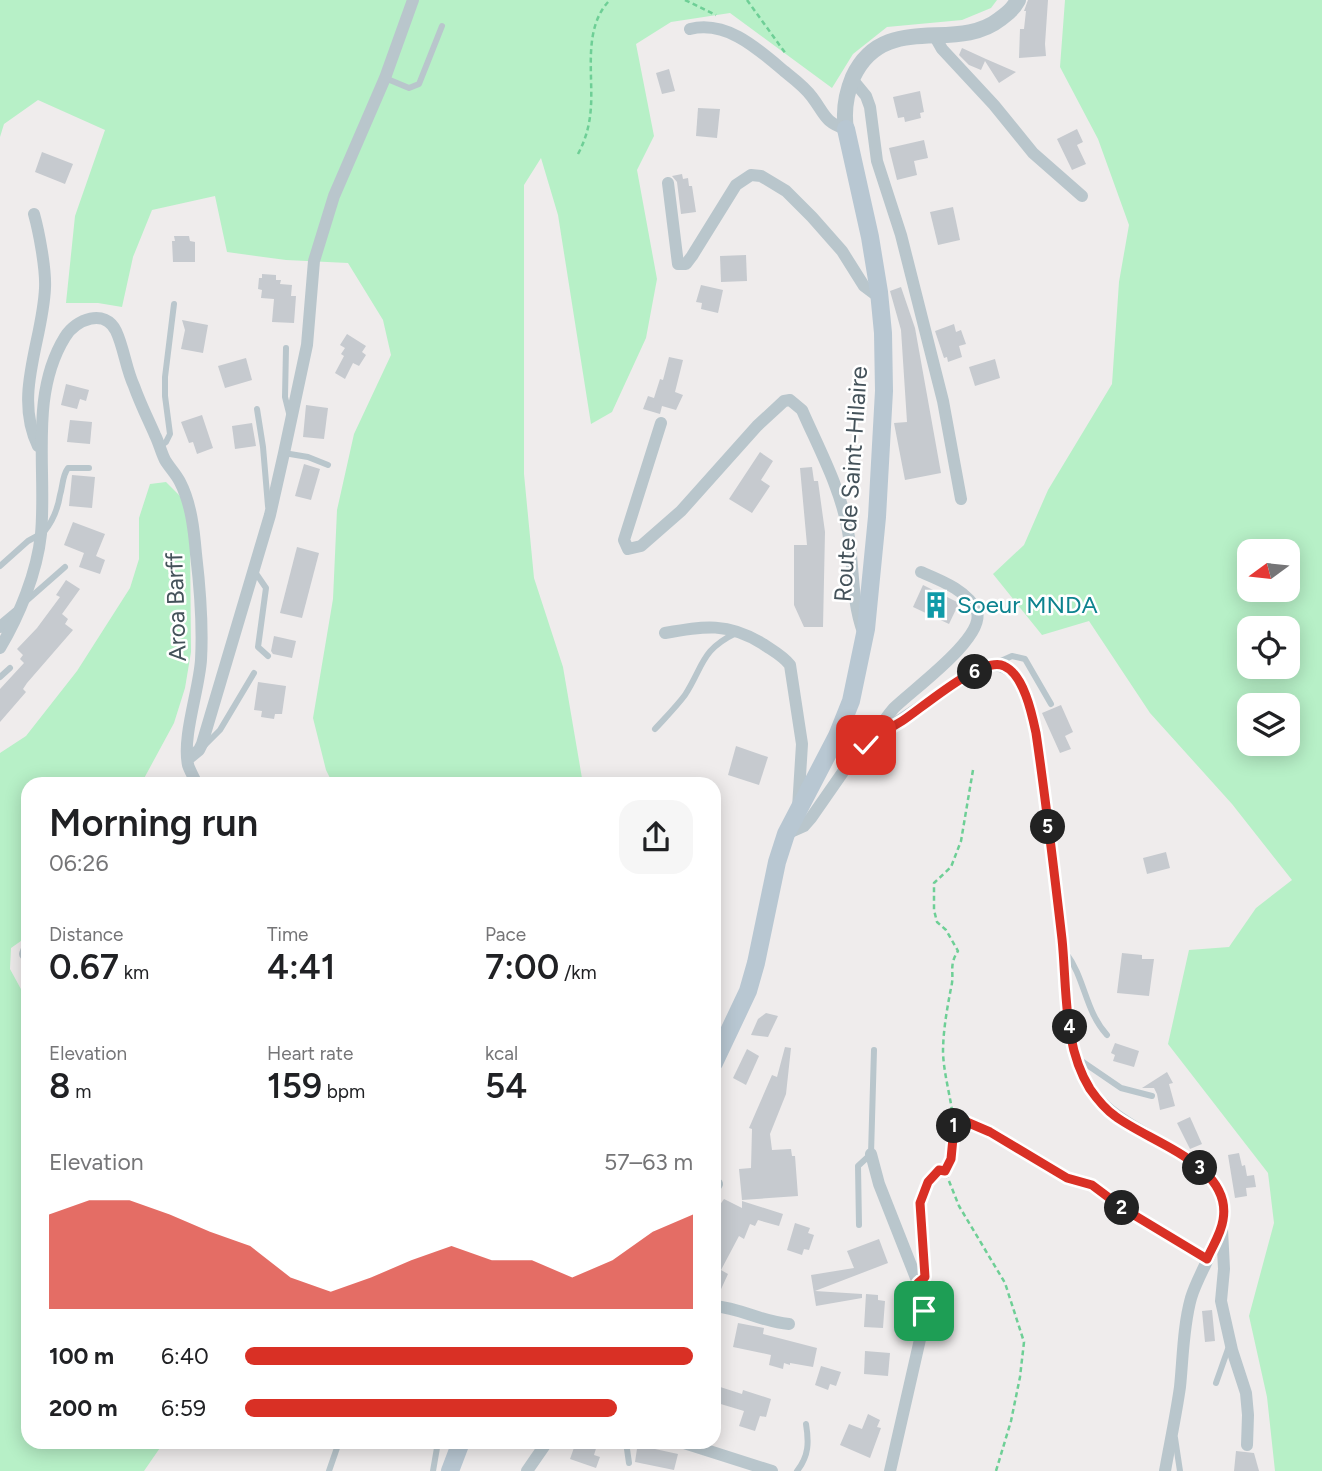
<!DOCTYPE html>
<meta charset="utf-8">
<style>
:root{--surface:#fff;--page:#f6f6f6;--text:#202124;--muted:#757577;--accent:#d93025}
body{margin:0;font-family:Figtree,sans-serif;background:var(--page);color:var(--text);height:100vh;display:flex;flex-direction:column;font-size:26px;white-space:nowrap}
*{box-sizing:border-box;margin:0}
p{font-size:23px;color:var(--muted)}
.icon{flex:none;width:38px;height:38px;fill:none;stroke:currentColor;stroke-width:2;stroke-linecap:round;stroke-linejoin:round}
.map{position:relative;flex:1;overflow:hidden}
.side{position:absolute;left:21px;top:777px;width:700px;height:672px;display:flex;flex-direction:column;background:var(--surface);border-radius:21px;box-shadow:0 4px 18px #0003}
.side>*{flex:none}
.needle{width:46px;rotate:255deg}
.tools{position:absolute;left:1237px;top:539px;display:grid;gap:14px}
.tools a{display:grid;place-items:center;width:63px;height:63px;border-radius:14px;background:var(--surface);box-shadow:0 4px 18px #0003;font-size:35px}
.pin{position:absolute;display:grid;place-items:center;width:60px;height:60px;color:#fff;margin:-30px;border-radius:14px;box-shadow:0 4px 10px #0006}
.km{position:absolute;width:35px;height:35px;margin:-18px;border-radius:50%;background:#222;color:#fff;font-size:19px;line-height:35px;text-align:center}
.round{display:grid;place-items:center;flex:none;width:74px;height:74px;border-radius:21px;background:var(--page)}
.headline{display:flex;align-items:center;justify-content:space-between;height:119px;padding:0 28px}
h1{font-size:38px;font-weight:600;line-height:52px}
.metrics{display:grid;grid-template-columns:repeat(3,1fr);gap:10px;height:119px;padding:7px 28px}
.metrics div{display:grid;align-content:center}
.metrics b{font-size:35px;font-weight:600}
.metrics small{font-size:19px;font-weight:400}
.metrics p{font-size:19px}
.chart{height:196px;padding:14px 28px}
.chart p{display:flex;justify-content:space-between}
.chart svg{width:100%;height:126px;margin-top:7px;fill:var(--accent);opacity:.7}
ul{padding:0 28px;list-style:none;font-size:23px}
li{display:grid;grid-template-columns:112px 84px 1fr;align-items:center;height:52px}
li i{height:18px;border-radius:9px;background:var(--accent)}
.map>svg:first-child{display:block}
</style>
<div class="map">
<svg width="1322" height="1471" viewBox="0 0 1322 1471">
<rect width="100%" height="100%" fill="#efecec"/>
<g fill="#b7f0c7" fill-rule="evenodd">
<path d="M0 0H997L991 8 962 20 887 27 853 54 832 88 730 13 671 22 636 44 654 136 637 170 657 279 646 338 612 412 591 424 558 215 541 158 524 185V474L534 578 563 667 583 784H333L326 770 313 718 333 599 337 510 354 434 391 355 383 320 348 263 286 260 227 252 215 196 152 210 133 257 122 307 98 303H66L75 216 105 130 38 100 4 124 0 137Z"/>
<path d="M1065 0H1322V1471H1275L1267 1397 1249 1316 1274 1223 1268 1173 1168 1044 1189 950 1229 947 1256 908 1292 880 1232 804 1150 713 1089 621 1042 635 993 574 1024 545 1048 490 1112 384 1119 282 1129 225 1098 139 1060 67ZM1288 551V590H1250V551ZM1288 628V667H1250V628ZM1250 705H1288V744H1250Z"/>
<path d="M166 482 183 499 190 539 191 652 185 688 174 723 141 784H28V936L11 948 10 969 28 1002V1442H164L144 1471H0V753L26 736 77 671 130 588 139 559V518L150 484Z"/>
</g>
<g fill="#c6cacf">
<path d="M1028 0H1048L1045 44 1046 56 1019 58 1020 29H1024L1026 11H1024Z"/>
<path d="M962 48 986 59 1016 72 999 83 985 61 981 70 969 65 959 55Z"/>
<path d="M669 69 675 91 662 94 656 73Z"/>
<path d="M920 91 924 112 920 113 921 118 905 122 904 117 898 118 893 97Z"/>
<path d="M698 108 720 109 717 138 696 136Z"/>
<path d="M1077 129 1083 142 1077 145 1086 164 1072 170 1057 139Z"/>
<path d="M924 140 928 158 914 161 917 175 897 180 889 148Z"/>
<path d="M42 152 73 164 65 184 35 172Z"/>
<path d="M682 174 683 179 688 178 689 186H692L696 212 681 214 677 182 672 176Z"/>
<path d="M953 207 960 240 938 245 930 212Z"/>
<path d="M174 236H189L190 241 195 242V262H173L172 241H175Z"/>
<path d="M746 255 747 281 721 282 720 256Z"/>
<path d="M262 274 276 275V280H281L280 284 292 285 291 296H296L294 323 272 322 274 299 261 298 262 290 258 289 259 278H262Z"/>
<path d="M701 285 723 290 718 313 701 309 702 303 696 302Z"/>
<path d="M901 287 915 328 941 473 905 480 894 423 907 422 901 330 890 291Z"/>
<path d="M182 320 208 325 203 353 181 349 185 330Z"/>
<path d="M954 324 956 332 961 330 966 344 959 346 962 357 948 362 947 357 944 358 935 331Z"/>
<path d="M347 334 366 346 362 352 366 355 359 366 353 363 345 379 335 373 344 356 341 354 345 348 340 345Z"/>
<path d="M669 357 683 360 675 392 683 395 676 410 662 406 660 414 643 409 648 396 654 398 660 379 663 380Z"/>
<path d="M246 358 252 380 225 388 218 366Z"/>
<path d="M995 359 1000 378 975 386 969 367Z"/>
<path d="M66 384 89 390 86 401 80 399 77 409 61 405Z"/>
<path d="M306 405 328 408 324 439 303 437Z"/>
<path d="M202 415 213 448 197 454 193 442 189 443 181 422Z"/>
<path d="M70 420 92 422 90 444 67 442Z"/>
<path d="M252 423 256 446 235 449 232 426Z"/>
<path d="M760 452 773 461 761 480 770 486 752 513 729 499Z"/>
<path d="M304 464 320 469 311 500 295 496Z"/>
<path d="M812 467 814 481H818L825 532 823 627H804L794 605V545H807L800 468Z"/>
<path d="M72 475 95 477 92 508 69 506Z"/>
<path d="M73 522 105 534 96 556 105 560 100 574 79 567 84 553 64 545Z"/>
<path d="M297 547 319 553 302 618 280 613Z"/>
<path d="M66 580 80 589 62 614 68 619 65 624 73 630 27 683 23 689 26 692 0 722V689L24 663 20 659 23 655 17 649 37 628 60 597 56 595Z"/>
<path d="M923 585 959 603 949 624 913 607Z"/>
<path d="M274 636 296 641 292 658 273 654 271 651Z"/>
<path d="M258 682 286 686 282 714H275L274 719 261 717 262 711 254 710Z"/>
<path d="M1061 705 1073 732 1065 736 1071 749 1060 753 1042 713Z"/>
<path d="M736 746 768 757 759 785 728 775Z"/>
<path d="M1166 852 1170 868 1147 874 1143 858Z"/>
<path d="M1122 953 1142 955V959H1154L1149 996 1117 993Z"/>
<path d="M766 1013 778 1016 768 1037 751 1035 758 1019Z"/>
<path d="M1115 1043 1139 1051 1134 1067 1113 1061 1115 1055 1111 1053Z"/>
<path d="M785 1047 791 1048 786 1094 770 1134 772 1150 791 1149 792 1156H795L798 1196 742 1200 739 1169 751 1168 752 1129 749 1128 772 1075 777 1077Z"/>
<path d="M747 1049 759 1056 746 1085 733 1078Z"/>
<path d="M1167 1072 1173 1083 1169 1084 1175 1106 1160 1110 1157 1094 1154 1088H1142Z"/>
<path d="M1190 1117 1202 1144 1190 1149 1177 1123Z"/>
<path d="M1239 1153 1242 1166 1245 1165 1247 1176 1254 1175 1256 1187 1246 1188 1247 1196 1235 1198 1228 1155Z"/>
<path d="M724 1199 742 1208V1201L783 1214 779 1226 758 1220 755 1226 750 1224 744 1239 739 1236 721 1270 728 1274 717 1298 714 1297V1213Z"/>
<path d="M795 1223 810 1228 808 1233 814 1235 809 1250 804 1249 802 1255 787 1250Z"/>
<path d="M879 1239 888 1263 815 1291 862 1294V1298L816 1306 811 1275 854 1268 847 1251Z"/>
<path d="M866 1294 878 1295V1300L885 1301 883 1328 864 1327Z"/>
<path d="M1212 1310 1215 1341 1205 1342 1202 1311Z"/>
<path d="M738 1323 764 1328 763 1334 817 1348 813 1367 790 1363V1365L784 1363 783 1369 769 1365 771 1355 733 1347Z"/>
<path d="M865 1351 890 1353 888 1376 864 1374Z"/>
<path d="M821 1366 841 1372 836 1386 830 1384 828 1390 815 1385Z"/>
<path d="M714 1385 742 1394 743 1390 771 1399 766 1417 760 1416 755 1431 739 1426 744 1411 714 1402Z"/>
<path d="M868 1414 880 1420 877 1427 881 1428 870 1458 840 1445 849 1424 862 1429Z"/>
<path d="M576 1442H598L594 1455 600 1457 596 1468 570 1459Z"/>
<path d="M638 1442H656L655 1449 678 1454 674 1470 635 1462Z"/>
<path d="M1236 1451 1254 1453 1259 1471H1234Z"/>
</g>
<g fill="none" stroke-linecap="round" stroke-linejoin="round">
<g stroke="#6ecf96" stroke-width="2.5" stroke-dasharray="5 3.5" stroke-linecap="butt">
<path d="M685 0 716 15"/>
<path d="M747 0 786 54"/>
<path d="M578 154C586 139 590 124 591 106 593 72 583 27 610 0"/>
<path d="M973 770 961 841 951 867 934 883V910L937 922 946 930 958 951C948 966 955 973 951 988 947 1009 943 1031 943 1053 945 1094 965 1130 945 1171L959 1206 1005 1283 1024 1342 1020 1377 1011 1421 996 1471"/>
<path d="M955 1117 991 1132 1067 1178 1092 1185 1124 1209 1198 1254"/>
<path d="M923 1258C920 1225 915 1196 939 1170L944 1171"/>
</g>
<g stroke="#b9c6cc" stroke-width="6">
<path d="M385 78 409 88 419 84 442 26"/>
<path d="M286 348 285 397 290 417"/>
<path d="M257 409 263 447 268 506"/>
<path d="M160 446 166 442 170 434 165 396V377L174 304"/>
<path d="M284 453 308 457 328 465"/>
<path d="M44 532C52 522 58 508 60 495 63 486 62 476 68 468H89"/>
<path d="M0 566 28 541 39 535"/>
<path d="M255 572 266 588 258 647 268 656"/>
<path d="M24 603 65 567"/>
<path d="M994 664 1012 656 1025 659 1051 704"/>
<path d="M0 677 10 668"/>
<path d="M655 729C665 718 676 707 685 695 704 665 701 650 736 633"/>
<path d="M204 746 220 730 254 673"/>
<path d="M1066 953C1085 978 1085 1011 1107 1035"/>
<path d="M1080 1060 1121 1088 1152 1096"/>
<path d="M859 1225 858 1166 871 1154 874 1050"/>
<path d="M1216 1383 1228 1349"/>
<path d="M1175 1438 1180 1471"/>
<path d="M626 1442 629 1463"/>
<path d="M329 1471 339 1442"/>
<path d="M433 1471 438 1442"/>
<path d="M797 1471C809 1456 809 1442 806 1424"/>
</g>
<g stroke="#b9c6cc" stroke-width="12">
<path d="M690 29C727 20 758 49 784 71 794 79 805 87 812 97 825 114 824 122 846 129"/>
<path d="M934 35 942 49 994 105 1033 153 1082 196"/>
<path d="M852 79 866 96 870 107 877 161 901 235 943 401 961 499"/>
<path d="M668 183 678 264H686L692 256 736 185 751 175 761 176 786 191 812 217 842 251 864 286 880 298"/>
<path d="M34 214C39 232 46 269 45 288 43 340 13 395 38 446"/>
<path d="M661 423 624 540 628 549 641 546 681 511 757 426 784 401 790 400 802 410C819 449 841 489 848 531 854 565 851 599 863 632"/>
<path d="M0 627 17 613"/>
<path d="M665 633C704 626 728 622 763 644 773 651 782 655 790 665L802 744 798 808"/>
<path d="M0 648C19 616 37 573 41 534 47 470 29 395 65 337 76 319 105 308 116 331 124 348 126 369 134 386 140 403 148 419 155 435 159 443 161 452 165 460 169 467 176 474 180 482 191 503 194 530 196 554 200 588 203 625 201 660 199 690 182 737 188 765 190 771 194 778 197 784"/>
<path d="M875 734C881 725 887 716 894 708 912 690 985 638 977 612 969 591 940 580 921 572"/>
<path d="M188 759 199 750 202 744 270 515 284 453 307 345 314 261 334 196 385 78 413 0"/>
<path d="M786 834 804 826 811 818 852 759 873 738 956 683 986 666C1021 658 1030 707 1036 733 1046 801 1054 870 1062 938 1067 987 1063 1045 1090 1088 1119 1136 1214 1151 1223 1203 1228 1232 1199 1270 1191 1298 1183 1327 1183 1358 1180 1387 1176 1415 1170 1443 1165 1471"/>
<path d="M25 954 28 946"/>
<path d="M871 1154 879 1184 918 1283 924 1311 921 1335 890 1471"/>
<path d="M714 1189 717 1184"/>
<path d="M1222 1229 1224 1269 1221 1301 1232 1350 1246 1393 1248 1415 1247 1445"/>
<path d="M714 1306C741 1308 762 1322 789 1324"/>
<path d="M681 1442 772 1471"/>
<path d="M527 1471 547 1442"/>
</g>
<path stroke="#b9c6cc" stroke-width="16" d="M846 129C843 110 846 94 853 77 884 10 956 54 1000 19 1008 13 1013 9 1018 0"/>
<g stroke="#b8c7d2" stroke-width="18">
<path d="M714 1063 748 991 756 963 777 862 786 834 837 736 851 701 866 629 877 517 884 391 883 333 879 292 870 237 846 129"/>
<path d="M450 1471 461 1442"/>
</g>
</g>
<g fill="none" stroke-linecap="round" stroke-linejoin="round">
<defs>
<path id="route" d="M866 745C877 735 889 729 902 721 921 709 982 655 1004 666 1024 675 1032 714 1036 733 1046 801 1054 870 1062 939 1067 988 1063 1046 1090 1089 1097 1099 1105 1109 1115 1116 1149 1142 1233 1165 1223 1220 1221 1234 1212 1247 1207 1259L1124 1209 1092 1185 1067 1178 990 1132 955 1117 951 1159 945 1171 939 1170 928 1182 920 1203 925 1277 918 1283 924 1311"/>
</defs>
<use href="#route" stroke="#fff" stroke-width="14"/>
<use href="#route" stroke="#d93025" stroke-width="9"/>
</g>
<defs>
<symbol id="building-bare" viewBox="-9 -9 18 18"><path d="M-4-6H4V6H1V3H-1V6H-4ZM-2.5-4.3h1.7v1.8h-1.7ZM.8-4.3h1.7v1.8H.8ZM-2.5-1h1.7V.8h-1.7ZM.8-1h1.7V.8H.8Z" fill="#0f9aa8" stroke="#fff" stroke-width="2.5" paint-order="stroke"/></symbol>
</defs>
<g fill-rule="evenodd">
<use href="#building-bare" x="917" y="586" width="38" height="38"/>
</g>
<g text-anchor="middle" stroke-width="5" stroke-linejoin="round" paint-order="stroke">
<g font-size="24" fill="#44525a" stroke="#fff">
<text transform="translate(851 484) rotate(-86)" y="8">Route de Saint-Hilaire</text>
<text transform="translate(176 607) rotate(-92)" y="8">Aroa Barff</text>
</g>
<g font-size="24" fill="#0d838f" stroke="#fff" text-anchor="start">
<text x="957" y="613">Soeur MNDA</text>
</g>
</g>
</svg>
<div class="tools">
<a><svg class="needle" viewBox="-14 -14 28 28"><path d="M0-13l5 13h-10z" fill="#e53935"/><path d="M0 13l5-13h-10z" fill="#757577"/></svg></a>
<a><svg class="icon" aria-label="locate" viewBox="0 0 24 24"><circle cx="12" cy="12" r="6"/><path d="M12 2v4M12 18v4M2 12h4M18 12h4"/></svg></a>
<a><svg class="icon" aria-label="layers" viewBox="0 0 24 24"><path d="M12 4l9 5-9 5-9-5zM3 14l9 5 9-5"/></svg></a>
</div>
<div class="pin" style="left:924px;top:1311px;background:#1e9e55"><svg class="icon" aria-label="arrive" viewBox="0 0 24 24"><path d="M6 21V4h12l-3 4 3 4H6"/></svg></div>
<div class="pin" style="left:866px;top:745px;background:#d93025"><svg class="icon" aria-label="check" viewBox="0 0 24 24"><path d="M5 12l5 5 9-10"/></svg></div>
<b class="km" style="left:954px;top:1126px">1</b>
<b class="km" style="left:1122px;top:1208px">2</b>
<b class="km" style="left:1200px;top:1168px">3</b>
<b class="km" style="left:1070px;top:1027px">4</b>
<b class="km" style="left:1048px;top:827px">5</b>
<b class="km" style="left:975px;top:672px">6</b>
<section class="side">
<div class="headline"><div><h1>Morning run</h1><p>06:26</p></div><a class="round"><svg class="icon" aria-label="share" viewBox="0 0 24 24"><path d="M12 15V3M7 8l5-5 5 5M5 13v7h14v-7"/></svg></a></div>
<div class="metrics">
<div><p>Distance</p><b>0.67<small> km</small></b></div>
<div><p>Time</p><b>4:41</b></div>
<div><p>Pace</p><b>7:00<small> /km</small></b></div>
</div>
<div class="metrics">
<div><p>Elevation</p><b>8<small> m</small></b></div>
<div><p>Heart rate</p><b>159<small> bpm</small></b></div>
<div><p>kcal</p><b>54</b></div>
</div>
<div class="chart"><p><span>Elevation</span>57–63 m</p>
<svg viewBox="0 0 160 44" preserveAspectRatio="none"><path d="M0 44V11L10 6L20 6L30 11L40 17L50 22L60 33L70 38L80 33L90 27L100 22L110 27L120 27L130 33L140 27L150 17L160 11V44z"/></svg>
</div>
<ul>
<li><b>100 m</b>6:40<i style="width:100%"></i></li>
<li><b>200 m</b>6:59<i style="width:83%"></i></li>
</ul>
</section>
</div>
